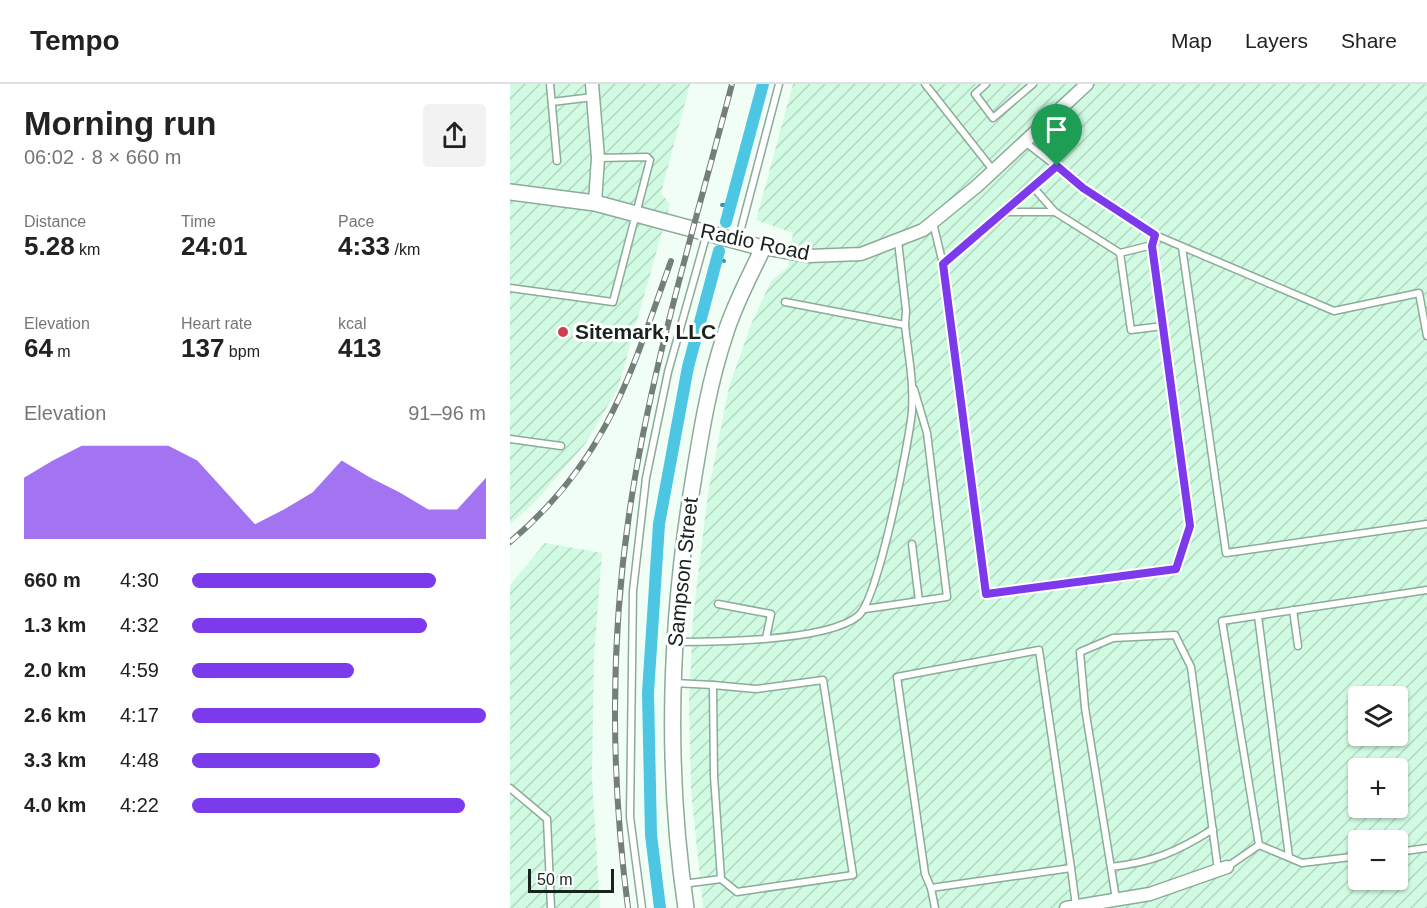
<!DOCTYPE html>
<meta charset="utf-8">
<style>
:root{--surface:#fff;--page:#f2f2f2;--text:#222;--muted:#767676;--line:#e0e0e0;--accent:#7c3aed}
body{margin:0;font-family:Helvetica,sans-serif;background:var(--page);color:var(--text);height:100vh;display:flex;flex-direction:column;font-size:22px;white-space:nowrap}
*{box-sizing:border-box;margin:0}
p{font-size:20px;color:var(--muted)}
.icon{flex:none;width:33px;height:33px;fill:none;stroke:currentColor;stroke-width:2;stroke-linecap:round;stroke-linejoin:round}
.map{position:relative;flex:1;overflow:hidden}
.panel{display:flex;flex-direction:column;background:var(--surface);width:510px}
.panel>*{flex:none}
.tools{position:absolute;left:838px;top:602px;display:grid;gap:12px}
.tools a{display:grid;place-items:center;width:60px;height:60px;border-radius:6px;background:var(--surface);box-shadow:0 2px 4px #0004;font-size:30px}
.scale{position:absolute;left:18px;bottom:15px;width:86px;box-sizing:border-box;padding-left:6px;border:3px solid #17231d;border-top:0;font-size:16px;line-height:21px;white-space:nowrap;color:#17231d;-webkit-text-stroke:4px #fff;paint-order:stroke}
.pin{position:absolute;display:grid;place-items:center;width:51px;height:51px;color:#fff;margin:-62px -26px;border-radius:50% 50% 50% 0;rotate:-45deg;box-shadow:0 0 6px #0007}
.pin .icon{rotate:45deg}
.round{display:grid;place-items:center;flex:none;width:63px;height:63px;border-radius:6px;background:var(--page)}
.head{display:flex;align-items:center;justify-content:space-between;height:102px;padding:0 24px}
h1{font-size:33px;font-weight:800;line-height:45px}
.metrics{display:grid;grid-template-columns:repeat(3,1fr);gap:9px;height:102px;padding:6px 24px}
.metrics div{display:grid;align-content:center}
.metrics b{font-size:26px;font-weight:800}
.metrics small{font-size:16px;font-weight:400}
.metrics p{font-size:16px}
.chart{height:168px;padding:12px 24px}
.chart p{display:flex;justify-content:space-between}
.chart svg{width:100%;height:108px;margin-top:6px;fill:var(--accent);opacity:.7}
ul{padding:0 24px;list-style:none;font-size:20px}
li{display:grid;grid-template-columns:96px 72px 1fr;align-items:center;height:45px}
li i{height:15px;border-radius:8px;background:var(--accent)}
header{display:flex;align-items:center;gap:36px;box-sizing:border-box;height:84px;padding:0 30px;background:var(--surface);border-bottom:2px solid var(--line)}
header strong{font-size:28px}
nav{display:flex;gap:33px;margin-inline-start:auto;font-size:21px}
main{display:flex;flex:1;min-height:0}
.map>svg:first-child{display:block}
</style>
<header>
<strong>Tempo</strong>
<nav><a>Map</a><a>Layers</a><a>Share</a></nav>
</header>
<main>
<section class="panel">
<div class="head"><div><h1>Morning run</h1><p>06:02 · 8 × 660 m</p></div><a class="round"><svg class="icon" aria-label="share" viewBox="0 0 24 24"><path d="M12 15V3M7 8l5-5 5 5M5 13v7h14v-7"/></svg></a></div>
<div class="metrics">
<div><p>Distance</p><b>5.28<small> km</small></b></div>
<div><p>Time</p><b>24:01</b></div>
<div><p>Pace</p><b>4:33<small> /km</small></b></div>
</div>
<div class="metrics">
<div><p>Elevation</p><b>64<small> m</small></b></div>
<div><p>Heart rate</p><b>137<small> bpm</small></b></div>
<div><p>kcal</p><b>413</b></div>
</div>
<div class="chart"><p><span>Elevation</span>91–96 m</p>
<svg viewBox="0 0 160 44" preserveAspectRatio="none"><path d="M0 44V19L10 12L20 6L30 6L40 6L50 6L60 12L70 25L80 38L90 32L100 25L110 12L120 19L130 25L140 32L150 32L160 19V44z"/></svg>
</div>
<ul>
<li><b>660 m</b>4:30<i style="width:83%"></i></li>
<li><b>1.3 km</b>4:32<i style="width:80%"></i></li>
<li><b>2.0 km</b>4:59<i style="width:55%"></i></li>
<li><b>2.6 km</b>4:17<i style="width:100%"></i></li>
<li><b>3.3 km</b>4:48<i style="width:64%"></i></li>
<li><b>4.0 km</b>4:22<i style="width:93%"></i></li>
</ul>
</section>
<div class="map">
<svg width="917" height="824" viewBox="0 0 917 824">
<defs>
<pattern id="industrial-furrows" width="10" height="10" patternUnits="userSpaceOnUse" patternTransform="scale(1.5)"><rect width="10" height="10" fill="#d1fae3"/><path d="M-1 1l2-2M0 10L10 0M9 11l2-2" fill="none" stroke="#b3d6c2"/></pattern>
</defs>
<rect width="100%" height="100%" fill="#f1fef6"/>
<g fill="url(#industrial-furrows)" fill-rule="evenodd">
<path d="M0 0H180L151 109 160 120 108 304 76 359 25 418 0 440Z"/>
<path d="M283 0H917V824H193L181 706 179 618 183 533 198 409 219 303 242 238 261 197 278 183 283 149 246 136ZM849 612H888V651H849ZM849 684H888V723H849ZM849 756H888V795H849Z"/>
<path d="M35 459 92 469 84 572 82 694 90 824H0V501Z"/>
</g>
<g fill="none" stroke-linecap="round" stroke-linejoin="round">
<g stroke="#3c95a8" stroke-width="4">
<path d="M212 121H217"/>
<path d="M207 174 214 177"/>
<path d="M140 573H144"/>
</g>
<g stroke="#4cc6e3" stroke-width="12">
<path d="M216 138 253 0"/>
<path d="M150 824 141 751 138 609 149 440 178 283 209 167"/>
</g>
<defs>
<g id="service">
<path d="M40 0 47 77"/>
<path d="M415 0 483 86"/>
<path d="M476 0 465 10 483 34 523 0"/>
<path d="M42 18 83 13"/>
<path d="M523 103 545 128"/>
<path d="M494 128 547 82"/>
<path d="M423 139 433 180 494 128H545L610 169 621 246 653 242 642 161 645 151 573 103 515 58"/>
<path d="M645 151 824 227 909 209 917 252"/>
<path d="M228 156 269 0"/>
<path d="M672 163 716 469 917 440"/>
<path d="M610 169 642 161"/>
<path d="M433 180 476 510 666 485 680 442 653 242"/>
<path d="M0 204 103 218 140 76 137 73 88 74"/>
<path d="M275 218 395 241 396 226 388 157"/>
<path d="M0 355 51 362"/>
<path d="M402 460 409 517"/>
<path d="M208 520 261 530 256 554"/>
<path d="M355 525 437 513 417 349 404 305"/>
<path d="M783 526 788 562"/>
<path d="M748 532 779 773"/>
<path d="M165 558C206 558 318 557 348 532 368 516 399 359 402 327 404 298 398 269 395 241"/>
<path d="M164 599 203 601 204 692 211 795 173 800"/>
<path d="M203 601 246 605 313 596 343 791 227 808 211 795"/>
<path d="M0 704 37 735 41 824"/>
<path d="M749 761 712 537 917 506"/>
<path d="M749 761 792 779 849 772"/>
<path d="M888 768 917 764"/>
<path d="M601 783C643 778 667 768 703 745"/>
<path d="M717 783 749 761"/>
<path d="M421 804 415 790 387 593 529 566 561 784"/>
<path d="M606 815 575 624 570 568 603 554 665 551 681 583 708 786"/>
<path d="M132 824 120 733 123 507 136 394 158 288 197 149"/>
<path d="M425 824 421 804 561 784 566 822"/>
</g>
<g id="minor">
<path d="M82 0 88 74 85 119"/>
<path d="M253 164 299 172 351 170 413 146 467 102 577 0"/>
<path d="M556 824 640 810 717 783"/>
</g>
<path id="tertiary" d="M0 108 85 119 253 164C240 192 224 221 215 251 199 298 191 349 183 398 160 538 155 683 176 824"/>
</defs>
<use href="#service" stroke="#8cab99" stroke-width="9"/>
<use href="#minor" stroke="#8cab99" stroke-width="15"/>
<use href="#tertiary" stroke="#8cab99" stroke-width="18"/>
<use href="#service" stroke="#fff" stroke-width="6"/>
<use href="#minor" stroke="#fff" stroke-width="12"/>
<use href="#tertiary" stroke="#fff" stroke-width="15"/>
<defs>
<g id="rail">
<path d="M0 458C97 376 120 292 161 177"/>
<path d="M118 824C101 694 100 562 119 431 140 286 185 142 222 0"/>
</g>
</defs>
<use href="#rail" stroke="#738079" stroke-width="6"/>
<use href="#rail" stroke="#fff" stroke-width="4" stroke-dasharray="11" stroke-linecap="butt"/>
</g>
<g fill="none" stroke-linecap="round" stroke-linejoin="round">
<defs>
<path id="route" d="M547 82 573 104 645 151 642 162 680 442 666 485 476 510 433 180Z"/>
</defs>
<use href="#route" stroke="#fff" stroke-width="12"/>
<use href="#route" stroke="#7c3aed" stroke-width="8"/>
</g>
<circle fill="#ce3e4f" stroke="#fff" stroke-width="2" cx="53" cy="248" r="6"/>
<g text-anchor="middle" stroke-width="6" stroke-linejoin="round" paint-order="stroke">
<g font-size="21" fill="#17231d" stroke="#fff">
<text transform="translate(245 158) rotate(12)" y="7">Radio Road</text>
<text transform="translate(173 488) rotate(-84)" y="7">Sampson Street</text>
</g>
<g font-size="21" font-weight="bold" fill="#17231d" stroke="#fff" text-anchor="start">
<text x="65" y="255">Sitemark, LLC</text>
</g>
</g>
</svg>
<div class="tools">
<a><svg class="icon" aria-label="layers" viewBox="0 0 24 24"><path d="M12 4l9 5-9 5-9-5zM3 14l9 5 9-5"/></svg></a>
<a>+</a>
<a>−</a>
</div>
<div class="scale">50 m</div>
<div class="pin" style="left:547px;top:82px;background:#1e9e55"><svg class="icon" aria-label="arrive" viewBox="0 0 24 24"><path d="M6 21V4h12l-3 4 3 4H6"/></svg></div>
</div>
</main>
